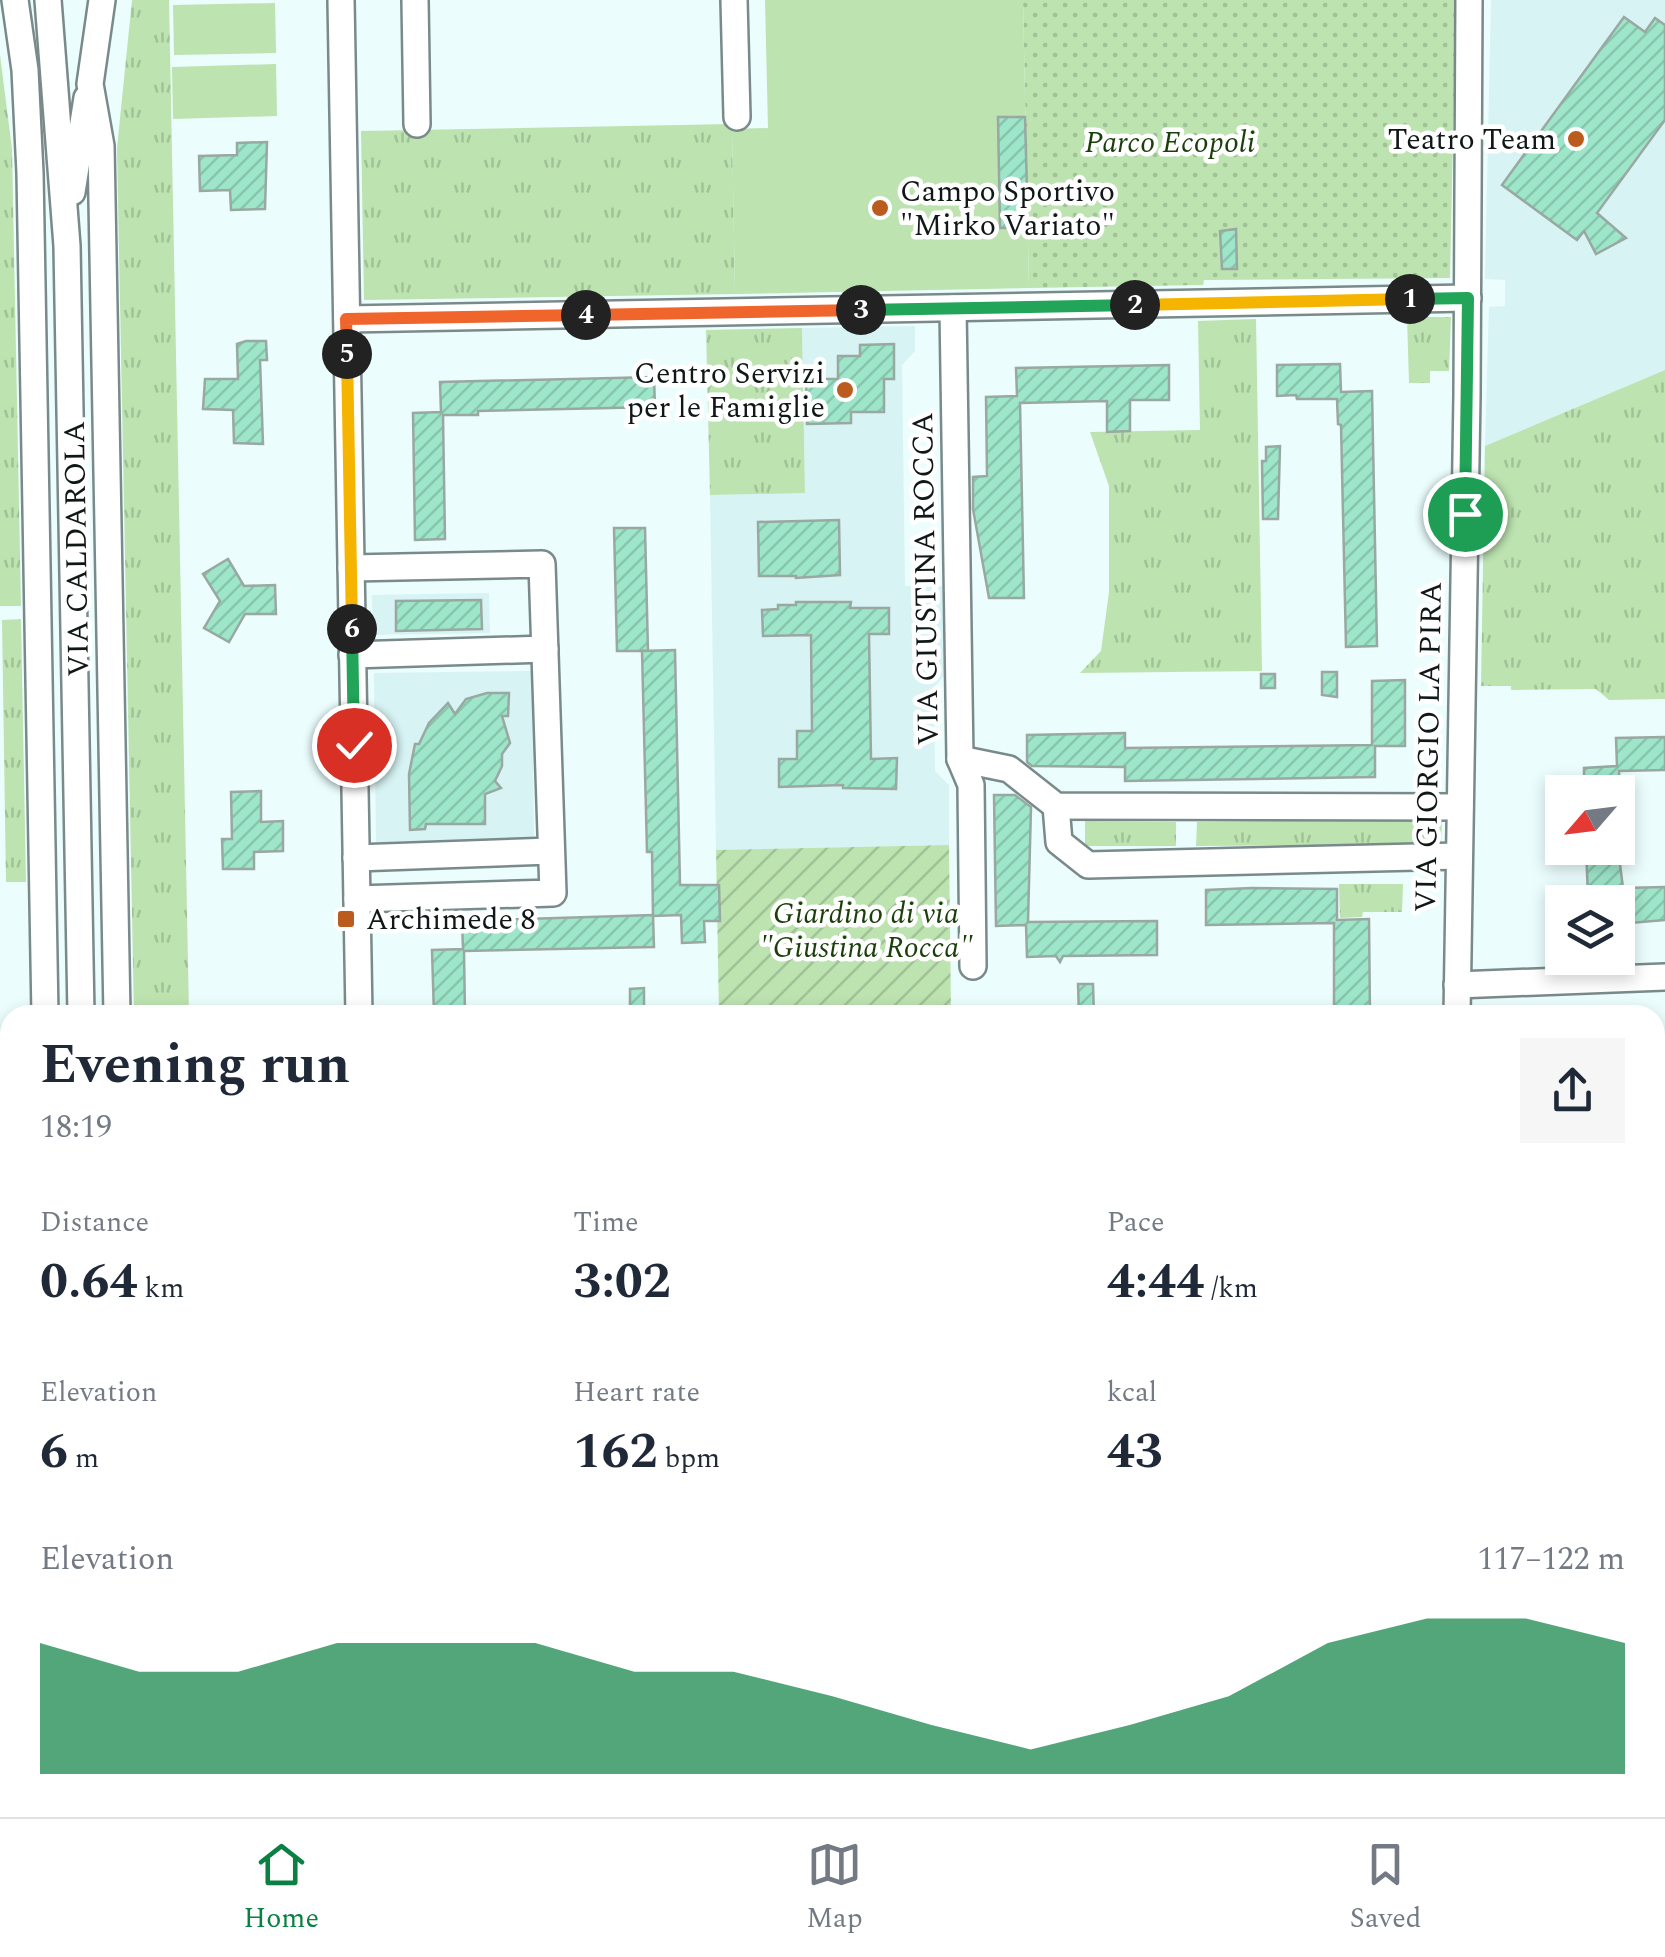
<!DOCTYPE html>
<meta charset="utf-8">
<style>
:root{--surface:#fff;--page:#f6f6f7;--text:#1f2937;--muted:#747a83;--line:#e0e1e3;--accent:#0b8043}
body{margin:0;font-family:Spectral,serif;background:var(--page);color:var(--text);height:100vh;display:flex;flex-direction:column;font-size:38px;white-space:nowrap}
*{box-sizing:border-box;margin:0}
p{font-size:32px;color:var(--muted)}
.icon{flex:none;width:55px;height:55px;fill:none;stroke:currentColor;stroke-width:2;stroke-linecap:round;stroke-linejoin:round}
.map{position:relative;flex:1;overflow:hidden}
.sheet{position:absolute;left:0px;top:1005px;width:1665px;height:812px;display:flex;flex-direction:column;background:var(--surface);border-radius:30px 30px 0 0;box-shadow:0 5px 15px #0003}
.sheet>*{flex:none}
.needle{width:65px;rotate:242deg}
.tools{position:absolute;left:1545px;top:775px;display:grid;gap:20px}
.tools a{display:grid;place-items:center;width:90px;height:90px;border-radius:0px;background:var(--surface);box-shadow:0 5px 15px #0003;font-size:50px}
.pin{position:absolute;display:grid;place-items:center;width:85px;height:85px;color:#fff;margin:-42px;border:5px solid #fff;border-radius:50%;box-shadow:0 2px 10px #0007}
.km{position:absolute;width:50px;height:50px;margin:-25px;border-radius:50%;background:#222;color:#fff;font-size:28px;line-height:50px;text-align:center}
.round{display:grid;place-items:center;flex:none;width:105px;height:105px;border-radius:0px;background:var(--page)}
.overview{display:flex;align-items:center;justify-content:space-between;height:170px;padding:0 40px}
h1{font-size:55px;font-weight:700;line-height:75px}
.metrics{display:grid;grid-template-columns:repeat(3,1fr);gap:15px;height:170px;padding:10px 40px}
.metrics div{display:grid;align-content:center}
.metrics b{font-size:50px;font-weight:700}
.metrics small{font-size:28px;font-weight:400}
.metrics p{font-size:28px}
.chart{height:280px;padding:20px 40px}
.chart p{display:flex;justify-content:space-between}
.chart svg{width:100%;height:180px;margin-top:10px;fill:var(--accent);opacity:.7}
.tabs{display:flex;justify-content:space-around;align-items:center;height:140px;border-top:2px solid var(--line);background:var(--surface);font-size:28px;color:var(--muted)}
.tabs a{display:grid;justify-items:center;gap:5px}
.tabs .on{color:var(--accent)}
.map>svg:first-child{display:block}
</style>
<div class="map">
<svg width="1665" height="1817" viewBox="0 0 1665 1817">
<defs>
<pattern id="grass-tufts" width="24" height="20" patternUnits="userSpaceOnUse" patternTransform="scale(2.5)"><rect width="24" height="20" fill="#bce3b0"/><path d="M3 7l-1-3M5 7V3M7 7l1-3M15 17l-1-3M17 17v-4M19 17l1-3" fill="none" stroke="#a1c297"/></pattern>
<pattern id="park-dots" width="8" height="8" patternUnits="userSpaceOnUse" patternTransform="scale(2.5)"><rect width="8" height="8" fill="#bce3b0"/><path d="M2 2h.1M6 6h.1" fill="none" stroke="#a1c297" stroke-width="1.8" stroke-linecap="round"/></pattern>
<pattern id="garden-furrows" width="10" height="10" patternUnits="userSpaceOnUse" patternTransform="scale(2.5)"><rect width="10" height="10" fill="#bce3b0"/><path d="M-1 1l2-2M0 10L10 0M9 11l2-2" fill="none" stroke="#a1c297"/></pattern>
<pattern id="building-hatch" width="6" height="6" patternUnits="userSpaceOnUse" patternTransform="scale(2.5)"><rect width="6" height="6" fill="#9ee6ca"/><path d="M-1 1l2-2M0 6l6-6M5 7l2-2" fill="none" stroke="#87c5ad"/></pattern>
</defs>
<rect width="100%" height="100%" fill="#ebfdfd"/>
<g fill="#d7f3f3">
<path d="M1491 0H1665V370L1485 446 1489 307 1505 306V280L1485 279Z"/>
<path d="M915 326V351L902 365 905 586H945L947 673 934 687 935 771 949 785V845L716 850 710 495 805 492 802 328Z"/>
<path d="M489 593 490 633 373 635 372 595Z"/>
<path d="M532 671 534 839 376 842 374 673Z"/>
</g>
<g fill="url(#grass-tufts)">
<path d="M132 0H169L189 1015H134L117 148Z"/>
<path d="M0 55 12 149 21 606H0Z"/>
<path d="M732 124 735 294 364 300 361 131Z"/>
<path d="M1407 317H1451L1449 371H1430V383H1409Z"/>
<path d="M1256 319 1262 671 1080 673 1101 651 1109 592V486L1090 432 1200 430 1198 321Z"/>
<path d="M802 328 805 493 710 495 706 330Z"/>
<path d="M1665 370V699L1609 700 1596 689 1511 690V686H1481L1485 446Z"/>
<path d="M21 619 26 882H6L2 620Z"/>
<path d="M1442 819 1441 844 1196 846 1197 822Z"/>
<path d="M1085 821 1176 822V846H1085Z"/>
<path d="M1339 884H1403L1402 912H1363L1362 917 1340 918Z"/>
<path d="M1665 1140V1817H1461V1808H1655V1337L1660 1336 1657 1141Z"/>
<path d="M0 1270H10V1808H43V1817H0Z"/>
<path d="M1274 1808H1423L1424 1817H1274Z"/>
</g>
<path fill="url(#park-dots)" d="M1023 0H1456L1450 278 1204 280 1203 285 1029 288Z"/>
<g fill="url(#garden-furrows)">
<path d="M949 845 951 1015H719L716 850Z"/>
<path d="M149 1808H353V1817H150Z"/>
</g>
<g fill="#bce3b0">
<path d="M765 0H1023L1029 288 735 294 732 129 768 128Z"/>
<path d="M275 3 276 53 174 55 173 5Z"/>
<path d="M276 64 277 116 173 119 172 67Z"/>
</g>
<g fill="url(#building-hatch)" stroke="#99a8a1" stroke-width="2.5">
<path d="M1624 17 1645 32 1655 18 1665 25V120L1597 213 1626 238 1596 254 1584 231 1577 240 1502 185Z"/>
<path d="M998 117H1025L1028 228H1000Z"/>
<path d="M267 142 265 209 231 210 230 190 200 191 199 156 237 155V143Z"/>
<path d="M1236 229 1237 269H1222L1220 231Z"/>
<path d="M246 341H266L267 360H260L263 444 234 443 233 410 203 409 205 379H238L237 344Z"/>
<path d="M894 344V379H884V412H851V423L807 424 806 379H838V356H860V345Z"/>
<path d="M1340 364 1341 392 1372 391 1377 646 1346 647 1341 425 1338 424 1337 399H1297L1296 395 1277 396V365Z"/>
<path d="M1169 365V400H1130V431L1107 432V401L1020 403 1024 598H989L973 509V477L987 476 986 397 1017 396 1016 368Z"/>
<path d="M654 377 655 407 478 411V415H443L445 539 415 540 413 413 441 412 440 382Z"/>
<path d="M1280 446 1278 519H1263L1262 461H1266V447Z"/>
<path d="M839 520 840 575 796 578V576H759L758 522Z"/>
<path d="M614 528H645L648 651H617Z"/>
<path d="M228 559 244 586 275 585 276 614H245L229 642 204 628 220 601 203 574Z"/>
<path d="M481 600 482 629 396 631V601Z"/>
<path d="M796 602H851L850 608H889V634H869L871 759 897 758 896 789 843 788V785L779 787V759H797V731H812L811 635 763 636 762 610 778 609V605H796Z"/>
<path d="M675 650 680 885H719L720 921H704L705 942 682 943 681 915 653 916 652 852H647L642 651Z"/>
<path d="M1322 672H1337V697L1322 695Z"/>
<rect x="1261" y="674" width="14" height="14"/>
<path d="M1405 680V746H1375V777L1125 781V767L1032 766 1027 762V735L1125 733V748L1372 745V681Z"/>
<path d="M487 693H509L508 716H502L510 743 502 754V766L495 781 501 788 485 794V824H426L425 829 410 830 409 774 415 744H419L429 723 448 703 455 714 466 699Z"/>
<path d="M1665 737V770L1619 771 1620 792H1584V768L1617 766 1616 738Z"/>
<path d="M261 791V822L283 821V851L254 852V869H223L222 839H232L231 792Z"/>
<path d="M994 795H1015L1031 807 1028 922 1157 921V955L1063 956 1060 962 1056 956 1027 957 1026 925 996 926Z"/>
<path d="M1586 848H1618L1623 888 1665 887V920L1619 924 1618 895 1588 896Z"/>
<path d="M1252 888 1337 889V920L1369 919 1370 1015H1334V923L1206 925V890Z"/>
<path d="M653 915 654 947 464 951 465 1015H434L432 950 463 949 462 921Z"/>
<path d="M1078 984H1093L1094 1015H1079Z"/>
<path d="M644 988V1012H630V989Z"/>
</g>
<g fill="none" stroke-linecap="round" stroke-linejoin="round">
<defs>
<g id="minor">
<path d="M15 0 25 70 30 173 45 1015"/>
<path d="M48 0 67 246 81 1015"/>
<path d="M102 0 90 84 101 146 117 1015"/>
<path d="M341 0 359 1015"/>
<path d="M415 0 417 124"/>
<path d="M734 0 737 117"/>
<path d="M72 192 87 98"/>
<path d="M953 308 960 759 971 785 973 966"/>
<path d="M347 319 1468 298"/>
<path d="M351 568 542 564 553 893 357 899"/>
<path d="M352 655 545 649"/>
<path d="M960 759 1009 769 1056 806 1460 807"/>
<path d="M1056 806 1059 842 1088 865 1459 856"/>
<path d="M356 858 551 851"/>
<path d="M1457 985 1665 977"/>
<path d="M1457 1015 1467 395 1469 0"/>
<path d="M60 1808V1817"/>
<path d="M109 1808 110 1817"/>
<path d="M372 1808V1817"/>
<path d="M864 1808V1817"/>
<path d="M904 1808V1817"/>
<path d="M83 1817V1808"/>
<path d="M133 1817V1808"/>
<path d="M1444 1817V1808"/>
</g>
</defs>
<use href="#minor" stroke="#7a8a8a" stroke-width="30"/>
<use href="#minor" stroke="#fff" stroke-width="25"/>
</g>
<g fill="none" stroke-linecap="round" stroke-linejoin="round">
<defs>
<path id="split-1" d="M1410 299 1468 298 1465 514"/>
<path id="split-2" d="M1135 305 1410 299"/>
<path id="split-3" d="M861 310 1135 305"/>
<path id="split-4" d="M586 315 861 310"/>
<path id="split-5" d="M347 354 346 319 586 315"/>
<path id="split-6" d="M347 354 352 629"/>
<path id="split-7" d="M352 629 354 745"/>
</defs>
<use href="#split-1" stroke="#fff" stroke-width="20"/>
<use href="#split-2" stroke="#fff" stroke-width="20"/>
<use href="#split-3" stroke="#fff" stroke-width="20"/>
<use href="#split-4" stroke="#fff" stroke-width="20"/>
<use href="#split-5" stroke="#fff" stroke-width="20"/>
<use href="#split-6" stroke="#fff" stroke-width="20"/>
<use href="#split-7" stroke="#fff" stroke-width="20"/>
<use href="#split-1" stroke="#22a559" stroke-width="12"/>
<use href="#split-2" stroke="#f5b400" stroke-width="12"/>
<use href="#split-3" stroke="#22a559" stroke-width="12"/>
<use href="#split-4" stroke="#f0652b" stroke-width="12"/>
<use href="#split-5" stroke="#f0652b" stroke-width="12"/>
<use href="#split-6" stroke="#f5b400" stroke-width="12"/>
<use href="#split-7" stroke="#22a559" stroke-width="12"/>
</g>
<g fill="#bc5b1e" stroke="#fff" stroke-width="4">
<circle cx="1576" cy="139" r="10"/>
<circle cx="880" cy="208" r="10"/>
<circle cx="845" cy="390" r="10"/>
<rect x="336" y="909" width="20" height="20" rx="5"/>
</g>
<g text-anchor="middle" stroke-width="9" stroke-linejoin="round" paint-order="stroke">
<g font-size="30" fill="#101717" stroke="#fff" text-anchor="end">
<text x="1556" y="149">Teatro Team</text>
<text x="900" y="201" text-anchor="start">Campo Sportivo<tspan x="900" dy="34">"Mirko Variato"</tspan></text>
<text x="825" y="383">Centro Servizi<tspan x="825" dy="34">per le Famiglie</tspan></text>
<text x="366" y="929" text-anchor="start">Archimede 8</text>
</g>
<g font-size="30" font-style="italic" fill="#1a3f0a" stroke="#fff">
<text x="1170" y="152">Parco Ecopoli</text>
<text x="866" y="923">Giardino di via<tspan x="866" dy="34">"Giustina Rocca"</tspan></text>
</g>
<g font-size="30" fill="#101717" stroke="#fff">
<text transform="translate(76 549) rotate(-91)" y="10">VIA CALDAROLA</text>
<text transform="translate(925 579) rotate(-91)" y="10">VIA GIUSTINA ROCCA</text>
<text transform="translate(1428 747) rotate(-89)" y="10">VIA GIORGIO LA PIRA</text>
</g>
</g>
</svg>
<div class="tools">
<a><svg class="needle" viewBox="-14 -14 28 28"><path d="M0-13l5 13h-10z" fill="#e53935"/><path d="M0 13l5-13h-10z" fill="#747a83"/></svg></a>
<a><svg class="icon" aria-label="layers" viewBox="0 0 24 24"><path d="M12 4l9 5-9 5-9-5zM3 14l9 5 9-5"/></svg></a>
</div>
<div class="pin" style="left:1465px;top:514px;background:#1e9e55"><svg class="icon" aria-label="arrive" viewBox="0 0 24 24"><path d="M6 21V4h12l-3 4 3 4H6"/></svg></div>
<div class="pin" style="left:354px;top:745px;background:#d93025"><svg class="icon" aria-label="check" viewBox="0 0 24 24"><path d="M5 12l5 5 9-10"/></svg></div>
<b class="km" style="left:1410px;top:299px">1</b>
<b class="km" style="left:1135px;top:305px">2</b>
<b class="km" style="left:861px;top:310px">3</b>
<b class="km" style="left:586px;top:315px">4</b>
<b class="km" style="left:347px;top:354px">5</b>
<b class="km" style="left:352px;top:629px">6</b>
<section class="sheet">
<div class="overview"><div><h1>Evening run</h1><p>18:19</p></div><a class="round"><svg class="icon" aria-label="share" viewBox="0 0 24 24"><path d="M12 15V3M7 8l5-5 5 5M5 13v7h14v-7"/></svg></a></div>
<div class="metrics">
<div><p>Distance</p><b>0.64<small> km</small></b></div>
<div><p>Time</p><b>3:02</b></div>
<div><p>Pace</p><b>4:44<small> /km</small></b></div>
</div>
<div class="metrics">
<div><p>Elevation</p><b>6<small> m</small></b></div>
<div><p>Heart rate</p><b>162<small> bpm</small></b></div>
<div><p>kcal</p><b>43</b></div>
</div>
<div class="chart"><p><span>Elevation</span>117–122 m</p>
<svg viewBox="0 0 160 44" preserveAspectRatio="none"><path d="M0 44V12L10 19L20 19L30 12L40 12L50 12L60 19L70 19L80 25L90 32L100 38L110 32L120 25L130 12L140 6L150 6L160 12V44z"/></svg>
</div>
</section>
</div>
<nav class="tabs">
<a class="on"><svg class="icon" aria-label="home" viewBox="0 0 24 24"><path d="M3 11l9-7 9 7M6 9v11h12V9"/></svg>Home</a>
<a><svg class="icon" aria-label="map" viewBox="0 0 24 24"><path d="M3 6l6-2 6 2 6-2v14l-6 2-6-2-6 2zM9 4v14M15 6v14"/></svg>Map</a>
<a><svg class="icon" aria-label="saved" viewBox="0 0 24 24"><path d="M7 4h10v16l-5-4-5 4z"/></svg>Saved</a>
</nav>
